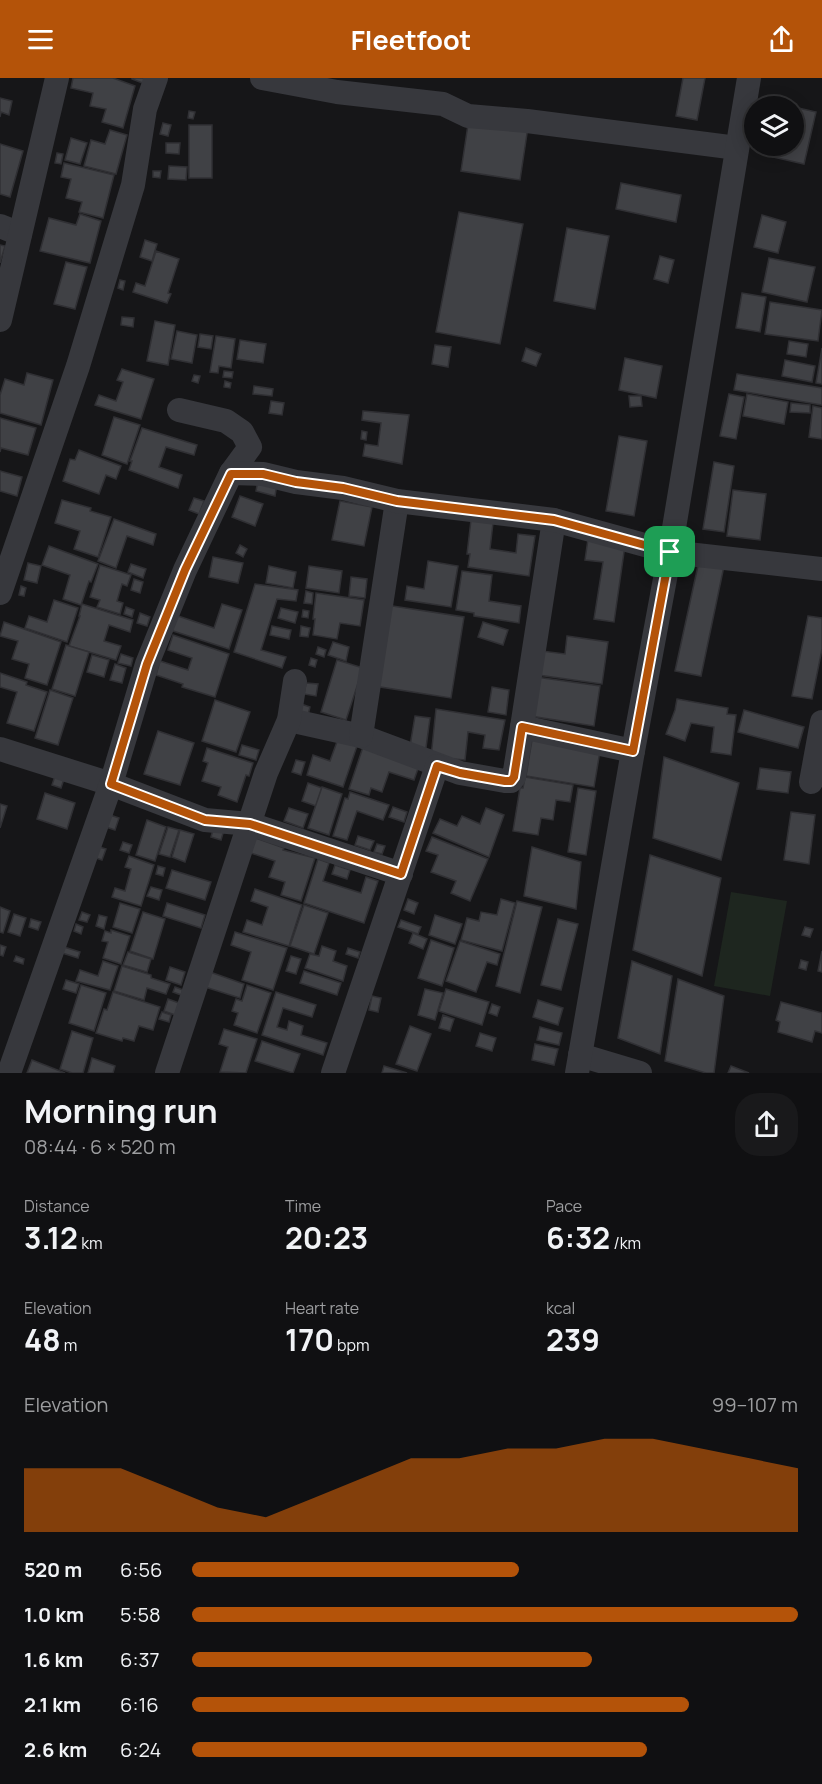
<!DOCTYPE html>
<meta charset="utf-8">
<style>
:root{--surface:#101012;--page:#19191b;--text:#f1f3f6;--muted:#9c9d9f;--line:#303032;--accent:#b45309}
body{margin:0;font-family:Manrope,sans-serif;background:var(--page);color:var(--text);height:100vh;display:flex;flex-direction:column;font-size:22px;white-space:nowrap}
*{box-sizing:border-box;margin:0}
p{font-size:20px;color:var(--muted)}
.icon{flex:none;width:33px;height:33px;fill:none;stroke:currentColor;stroke-width:2;stroke-linecap:round;stroke-linejoin:round}
.map{position:relative;height:995px;overflow:hidden}
.drawer{display:flex;flex-direction:column;background:var(--surface);flex:1}
.drawer>*{flex:none}
.fabs{position:absolute;left:744px;top:18px;display:grid;gap:12px}
.fabs a{display:grid;place-items:center;width:60px;height:60px;border-radius:50%;background:var(--surface);box-shadow:0 3px 15px #0003,0 0 0 2px var(--line);font-size:30px}
.pin{position:absolute;display:grid;place-items:center;width:51px;height:51px;color:#fff;margin:-26px;border-radius:12px;box-shadow:0 3px 9px #0006}
.round{display:grid;place-items:center;flex:none;width:63px;height:63px;border-radius:24px;background:var(--page)}
.headline{display:flex;align-items:center;justify-content:space-between;height:102px;padding:0 24px}
h1{font-size:33px;font-weight:700;line-height:45px}
.metrics{display:grid;grid-template-columns:repeat(3,1fr);gap:9px;height:102px;padding:6px 24px}
.metrics div{display:grid;align-content:center}
.metrics b{font-size:30px;font-weight:700}
.metrics small{font-size:16px;font-weight:400}
.metrics p{font-size:16px}
.chart{height:168px;padding:12px 24px}
.chart p{display:flex;justify-content:space-between}
.chart svg{width:100%;height:108px;margin-top:6px;fill:var(--accent);opacity:.7}
ul{padding:0 24px;list-style:none;font-size:20px}
li{display:grid;grid-template-columns:96px 72px 1fr;align-items:center;height:45px}
li i{height:15px;border-radius:8px;background:var(--accent)}
header{display:flex;justify-content:space-between;align-items:center;height:78px;padding:0 24px;background:var(--accent);color:#fff;font-size:27px;font-weight:700}
.map>svg:first-child{display:block}
</style>
<header><svg class="icon" aria-label="menu" viewBox="0 0 24 24"><path d="M4 6h16M4 12h16M4 18h16"/></svg>Fleetfoot<svg class="icon" aria-label="share" viewBox="0 0 24 24"><path d="M12 15V3M7 8l5-5 5 5M5 13v7h14v-7"/></svg></header>
<div class="map">
<svg width="822" height="995" viewBox="0 0 822 995">
<rect width="100%" height="100%" fill="#161618"/>
<path fill="#1e261f" d="M731 814 787 823 770 918 714 908Z"/>
<g fill="#404145" stroke="#303034" stroke-width="1.5">
<path d="M73 0H113L135 8 123 50 102 44 106 31 90 28 93 15 71 10Z"/>
<path d="M132 0H147L145 6 132 1Z"/>
<path d="M683 0H705L697 42 676 38Z"/>
<path d="M0 20 12 23 9 37 1 34 0 39Z"/>
<path d="M794 29 816 34 804 86 773 79 776 68H794Z"/>
<path d="M189 33 195 34 193 41 188 40Z"/>
<path d="M469 40 528 49 520 102 461 93Z"/>
<path d="M163 45 171 47 168 58 160 56Z"/>
<rect x="189" y="47" width="23" height="53"/>
<path d="M110 52 127 57 116 96 84 88 91 62 105 66Z"/>
<path d="M71 60 87 65 80 86 65 82Z"/>
<path d="M166 65H180L179 76 166 75Z"/>
<path d="M0 66 23 73 10 119 0 116Z"/>
<path d="M57 75 63 76 61 86 55 85Z"/>
<path d="M64 85 114 97 103 140 79 134 82 124 66 120 71 101 61 99Z"/>
<path d="M169 88 187 89 186 102 168 101Z"/>
<path d="M153 93H161L160 100 153 99Z"/>
<path d="M621 105 681 117 676 144 616 131Z"/>
<path d="M459 134 523 146 500 266 436 254Z"/>
<path d="M80 136 101 143 90 185 40 173 49 140 76 147Z"/>
<path d="M762 137 786 144 778 175 754 169Z"/>
<path d="M567 150 609 158 595 231 554 223Z"/>
<path d="M145 162 157 166 152 183 140 179Z"/>
<path d="M0 167 5 168 0 185Z"/>
<path d="M156 173 179 181 168 215 171 216 167 225 133 214 136 205 145 208Z"/>
<path d="M660 178 674 182 668 205 654 201Z"/>
<path d="M769 180 815 189 807 224 762 214Z"/>
<path d="M66 184 87 189 75 231 54 226Z"/>
<path d="M120 202 125 203 123 212 118 210Z"/>
<path d="M742 215 766 219 760 254 736 250Z"/>
<path d="M770 224 822 232 818 263 765 256Z"/>
<path d="M122 239 134 240 133 249 121 247Z"/>
<path d="M155 243 175 247 168 287 147 283Z"/>
<path d="M177 253 197 257 192 285 171 281Z"/>
<path d="M200 256 213 258 211 271 198 269Z"/>
<path d="M216 258 235 261 231 290 219 288 218 295 210 294Z"/>
<path d="M240 262 266 266 263 285 237 281Z"/>
<path d="M789 263 808 266 806 279 787 276Z"/>
<path d="M435 267 451 269 448 289 432 286Z"/>
<path d="M526 270 541 276 536 288 522 283Z"/>
<path d="M822 270V306L816 305Z"/>
<path d="M625 280 662 288 656 320 619 312Z"/>
<path d="M785 282 815 288 812 304 782 298Z"/>
<path d="M122 291 154 301 141 341 95 327 99 317 116 323 123 304 117 302Z"/>
<path d="M224 293 233 294 232 300 223 299Z"/>
<path d="M27 295 53 302 41 347 0 335V317L5 301 24 307Z"/>
<path d="M737 296 822 310V327L734 312Z"/>
<path d="M194 297 200 298 198 305 192 303Z"/>
<path d="M225 303 231 305 230 310 224 309Z"/>
<path d="M254 308 273 311 272 318 253 316Z"/>
<path d="M729 316 744 319 736 361 720 358Z"/>
<path d="M747 316 788 324 784 346 743 338Z"/>
<path d="M629 318H641L642 328 630 329Z"/>
<path d="M271 323 284 325 282 337 269 335Z"/>
<path d="M791 325 810 327V335L790 334Z"/>
<path d="M813 328 822 330V361L809 359Z"/>
<path d="M363 333 409 337 402 386 363 378 365 366 378 368 381 345 362 342Z"/>
<path d="M114 339 140 347 127 386 102 377Z"/>
<path d="M0 340 36 350 28 377 1 370 0 374Z"/>
<path d="M142 350 197 367 194 377 166 369 159 389 182 397 178 410 129 392 132 383H130Z"/>
<path d="M362 353 367 354 366 362 361 361Z"/>
<path d="M619 358 647 363 634 438 606 433Z"/>
<path d="M79 372 121 388 116 401 106 397 99 416 63 403 70 381 75 382Z"/>
<path d="M714 384 734 388 724 454 703 451Z"/>
<path d="M0 393 22 399 17 418 0 413Z"/>
<path d="M258 402 277 406 275 418 256 413Z"/>
<path d="M733 412 766 416 760 462 727 458Z"/>
<path d="M240 418 263 426 255 448 232 439Z"/>
<path d="M194 420 204 423 199 436 189 432Z"/>
<path d="M62 422 91 430 90 433 111 439 98 479 74 471 80 453 55 445Z"/>
<path d="M340 423 372 429 364 468 332 462Z"/>
<path d="M114 441 156 456 153 467 127 458 116 490 98 483Z"/>
<path d="M471 442 493 445 490 471 516 475 518 456 535 458 529 498 468 489 470 476H467Z"/>
<path d="M588 461 625 467 614 544 594 541 603 484 585 482Z"/>
<path d="M240 467 247 471 243 479 236 475Z"/>
<path d="M49 468 98 486 91 504 89 503 81 527 63 521 70 497 42 487Z"/>
<path d="M213 479 243 485 238 505 209 499Z"/>
<path d="M428 483 458 488 451 529 405 522 407 508 424 511Z"/>
<path d="M699 483 724 488 701 598 675 593Z"/>
<path d="M28 485 41 488 37 505 24 502Z"/>
<path d="M131 486 146 491 143 500 128 494Z"/>
<path d="M100 487 131 497 127 508 122 506 117 523 123 525 120 536 97 529 100 522 90 519Z"/>
<path d="M269 488 296 494 293 510 266 505Z"/>
<path d="M309 488 342 493 339 515 306 510Z"/>
<path d="M462 493 492 497 489 523 521 528 519 545 474 538V535L456 532Z"/>
<path d="M351 499 367 501 365 520 349 518Z"/>
<path d="M134 501 143 504 140 515 131 512Z"/>
<path d="M255 506 298 512 296 523 277 521 261 572 286 579 282 590 234 574Z"/>
<path d="M21 508 26 510 24 518 19 517Z"/>
<path d="M306 513 313 515 312 526 304 525Z"/>
<path d="M316 515 364 522 360 548 340 545 337 561 313 557 315 541H313Z"/>
<path d="M54 522 78 530 67 564 25 550 29 538 47 544Z"/>
<path d="M82 526 133 542 130 554 109 547 104 563 121 568 116 582 69 568 80 538H79Z"/>
<path d="M222 526 242 532 229 571 170 552 175 537 214 550Z"/>
<path d="M386 527 464 539 451 620 374 608Z"/>
<path d="M126 529 134 532 132 539 124 536Z"/>
<path d="M281 530 298 534 295 545 278 540Z"/>
<path d="M303 532 309 533 308 540 302 539Z"/>
<path d="M140 535 150 539 147 548 137 545Z"/>
<path d="M808 538 822 540V571L812 621 792 618Z"/>
<path d="M4 544 61 564 47 607 25 600 29 586 12 581 18 563 0 558Z"/>
<path d="M483 544 508 552 503 567 478 559Z"/>
<path d="M272 548 291 552 289 561 270 557Z"/>
<path d="M301 548 310 550 308 559 300 558Z"/>
<path d="M173 557 229 576 215 619 182 609 183 606 156 597 160 583 188 592 192 580 168 572Z"/>
<path d="M567 558 608 564 602 606 538 597 542 573 565 576Z"/>
<path d="M333 564 349 569 346 583 328 577Z"/>
<path d="M66 567 89 574 75 618 52 611Z"/>
<path d="M318 569 326 572 324 579 316 576Z"/>
<path d="M121 576 133 580 131 588 118 585Z"/>
<path d="M92 577 109 582 104 599 87 594Z"/>
<path d="M311 580 317 582 315 589 309 587Z"/>
<path d="M337 582 363 590 346 642 321 634Z"/>
<path d="M115 586 126 590 122 605 110 602Z"/>
<path d="M0 595 27 604 26 607 47 614 34 653 7 645 17 614 0 609Z"/>
<path d="M536 599 600 608 594 648 530 638Z"/>
<path d="M306 605 318 606 316 618 304 616Z"/>
<path d="M492 609 509 612 506 637 488 634Z"/>
<path d="M50 612 73 620 58 667 35 660Z"/>
<path d="M677 621 728 630 727 636 736 637 731 677 711 674 714 649 691 645 685 663 666 656 675 632Z"/>
<path d="M215 622 250 634 236 674 202 663Z"/>
<path d="M301 626 310 629 308 637 298 634Z"/>
<path d="M436 631 505 642 499 672 483 670 485 657 468 654 465 682 431 679Z"/>
<path d="M744 632 804 649 798 670 738 654Z"/>
<path d="M415 638 430 640 425 677 409 674Z"/>
<path d="M158 653 194 665 180 707 144 696Z"/>
<path d="M338 661 357 668 343 709 307 697 313 677 330 683Z"/>
<path d="M532 662 600 673 594 709 526 698Z"/>
<path d="M364 666 420 685 414 702 389 694 382 714 371 710 369 717 349 711Z"/>
<path d="M242 667 259 672 256 682 239 677Z"/>
<path d="M207 670 253 685 249 698 246 697 237 724 218 717 221 709 202 703 208 685 203 683Z"/>
<path d="M664 679 739 705 721 782 653 760Z"/>
<path d="M296 682 305 684 301 697 292 694Z"/>
<path d="M760 690 791 694 788 715 757 711Z"/>
<path d="M55 698 64 701 61 710 52 707Z"/>
<path d="M525 699 573 707 570 724 556 722 553 742 541 740 538 757 513 753 520 710H523Z"/>
<path d="M308 705 322 710 316 728 302 723Z"/>
<path d="M322 709 342 716 329 757 308 750Z"/>
<path d="M578 710 596 713 586 777 568 774Z"/>
<path d="M350 714 389 727 383 742 357 733 347 762 333 758 345 720 348 721Z"/>
<path d="M45 715 75 725 67 751 37 741Z"/>
<path d="M0 726 7 728 0 750Z"/>
<path d="M393 729 407 734 404 744 389 739Z"/>
<path d="M289 730 308 736 303 750 284 743Z"/>
<path d="M486 730 504 737 489 779 433 755 440 741 457 748 462 738 480 746Z"/>
<path d="M791 734 815 737 809 786 784 782Z"/>
<path d="M104 735 119 740 115 752 100 747Z"/>
<path d="M147 742 166 749 155 783 136 777Z"/>
<path d="M214 748 224 752 221 762 211 759Z"/>
<path d="M168 749 179 752 170 779 159 776Z"/>
<path d="M180 752 194 756 185 784 172 779Z"/>
<path d="M358 758 374 763 370 772 355 767Z"/>
<path d="M253 759 284 770 283 772 315 780 301 823 281 817 285 804 269 799 275 783 248 774Z"/>
<path d="M432 759 488 781 470 823 451 815 456 803 431 794 438 777 426 773Z"/>
<path d="M123 764 132 767 129 775 120 772Z"/>
<path d="M377 766 385 768 382 776 374 774Z"/>
<path d="M96 768 106 771 102 782 93 779Z"/>
<path d="M532 769 581 784 576 831 524 818Z"/>
<path d="M650 777 721 800 702 898 633 872Z"/>
<path d="M129 778 154 787 141 828 112 819 115 810 125 813 131 791 125 789Z"/>
<path d="M318 781 329 785 323 803 361 815 366 799 378 803 364 845 304 825Z"/>
<path d="M335 787 350 792 347 801 332 796Z"/>
<path d="M158 788 165 790 163 798 156 796Z"/>
<path d="M172 792 211 804 205 822 166 810Z"/>
<path d="M151 809 162 812 159 822 147 818Z"/>
<path d="M255 811 302 827 289 868 243 854 247 842 262 847 268 829 251 823Z"/>
<path d="M408 821 418 825 414 836 404 832Z"/>
<path d="M501 821 515 825 502 873 461 862 467 840 479 843 481 834 497 837Z"/>
<path d="M517 823 542 829 520 915 496 908Z"/>
<path d="M120 825 140 831 132 855 113 849Z"/>
<path d="M167 825 205 837 201 850 163 838Z"/>
<path d="M304 827 328 835 314 876 290 868Z"/>
<path d="M0 829 10 833 3 855 0 854Z"/>
<path d="M82 834 90 837 87 844 79 842Z"/>
<path d="M143 834 165 841 153 881 130 873Z"/>
<path d="M14 836 26 840 20 858 8 854Z"/>
<path d="M99 837 107 839 104 851 96 848Z"/>
<path d="M435 837 462 846 455 866 429 857Z"/>
<path d="M31 841 41 844 38 852 29 849Z"/>
<path d="M558 841 578 846 561 912 541 907Z"/>
<path d="M401 842 421 849 418 856 398 849Z"/>
<path d="M76 846 83 849 81 856 74 853Z"/>
<path d="M805 849 813 851 810 859 802 857Z"/>
<path d="M111 852 130 858 121 886 103 880 108 864 102 863 105 853 111 855Z"/>
<path d="M235 854 287 870 273 912 242 902 251 874 231 867Z"/>
<path d="M413 855 427 861 423 871 409 865Z"/>
<path d="M431 862 454 870 442 908 418 900Z"/>
<path d="M460 863 500 876 497 887 487 884 476 914 446 903Z"/>
<path d="M0 867 6 869 3 878 0 877Z"/>
<path d="M61 868 80 874 78 880 59 874Z"/>
<path d="M322 868 336 873 333 883 347 888 343 903 305 890 310 876 319 878Z"/>
<path d="M348 870 360 874 358 880 346 876Z"/>
<path d="M822 873V894L818 893Z"/>
<path d="M128 874 151 881 147 894 123 887Z"/>
<path d="M16 878 24 881 23 886 14 883Z"/>
<path d="M291 878 301 881 296 896 286 893Z"/>
<path d="M801 882 808 884 806 892 799 890Z"/>
<path d="M103 883 118 888 110 912 76 903 80 892 98 898Z"/>
<path d="M632 883 672 898 660 976 618 960Z"/>
<path d="M122 888 151 897V900L170 906 166 916 147 910 144 922 114 913Z"/>
<path d="M170 889 185 894 181 907 166 902Z"/>
<path d="M304 893 341 905 337 917 300 905Z"/>
<path d="M210 894 244 906 240 920 205 909Z"/>
<path d="M678 901 724 918 714 995H706L665 983Z"/>
<path d="M66 902 79 906 76 915 63 911Z"/>
<path d="M81 907 106 915 94 953 69 945Z"/>
<path d="M247 907 271 915 257 955 234 947 238 935 232 933 236 921 242 923Z"/>
<path d="M175 909 183 912 181 917 173 914Z"/>
<path d="M425 911 443 915 435 942 418 937Z"/>
<path d="M446 911 489 924 482 947 439 933Z"/>
<path d="M113 914 160 929 153 952 139 948 134 963 123 960 122 963 96 955 104 931 107 932Z"/>
<path d="M276 914 316 927 312 939 283 930 277 949 287 952 289 943 303 948 301 957 327 965 323 977 262 957Z"/>
<path d="M372 918 381 920 378 934 369 932Z"/>
<path d="M168 921 179 925 175 937 164 933Z"/>
<path d="M538 922 563 930 558 947 533 939Z"/>
<path d="M781 924 822 935V955L815 953 812 964 778 954 780 944 776 942Z"/>
<path d="M492 926 500 929 497 938 489 935Z"/>
<path d="M162 934 171 937 169 944 159 941Z"/>
<path d="M443 937 454 941 450 953 439 950Z"/>
<path d="M410 948 431 956 417 993 396 986Z"/>
<path d="M540 949 562 955 559 967 537 962Z"/>
<path d="M224 951 257 961 246 995 220 994 228 969 219 966Z"/>
<path d="M72 953 93 960 83 995H72L60 991Z"/>
<path d="M480 955 496 960 492 973 476 968Z"/>
<path d="M262 963 300 976 293 995 255 983Z"/>
<path d="M535 966 558 971 554 987 532 982Z"/>
<path d="M92 980 115 988 113 995H88Z"/>
<path d="M32 982 65 995H27Z"/>
<path d="M384 988 407 995H382Z"/>
<path d="M731 988 749 995H728Z"/>
</g>
<g fill="none" stroke-linecap="round" stroke-linejoin="round">
<g stroke="#37383d" stroke-width="24">
<path d="M262 0 337 14 443 26 468 38 527 43 737 70"/>
<path d="M0 148 20 156"/>
<path d="M0 242 57 0"/>
<path d="M179 332 226 343 242 354 250 369 231 395"/>
<path d="M0 515 78 288 133 107 145 31 156 0"/>
<path d="M289 642 361 658 460 695 505 703H511L514 699 522 649 633 673"/>
<path d="M522 649 554 442"/>
<path d="M361 658 397 423"/>
<path d="M0 671 111 706 205 742 250 746 401 796"/>
<path d="M811 704 822 644"/>
<path d="M580 977 640 995"/>
<path d="M9 995 111 706 147 586 185 492 231 395 263 396 296 404 343 410 397 423 554 442 670 474 822 491"/>
<path d="M167 995 266 695 289 642 295 603"/>
<path d="M333 995 437 688"/>
<path d="M577 995 633 673 670 474 749 0"/>
</g>
</g>
<g fill="none" stroke-linecap="round" stroke-linejoin="round">
<defs>
<path id="route" d="M231 396H263L296 404 343 410 397 423 554 442 670 474 633 673 522 649 514 699 511 703H505L460 695 437 688 401 796 250 746 205 742 111 706 147 586 185 492Z"/>
</defs>
<use href="#route" stroke="#fff" stroke-width="12"/>
<use href="#route" stroke="#b45309" stroke-width="8"/>
</g>
</svg>
<div class="fabs">
<a><svg class="icon" aria-label="layers" viewBox="0 0 24 24"><path d="M12 4l9 5-9 5-9-5zM3 14l9 5 9-5"/></svg></a>
</div>
<div class="pin" style="left:670px;top:474px;background:#1e9e55"><svg class="icon" aria-label="arrive" viewBox="0 0 24 24"><path d="M6 21V4h12l-3 4 3 4H6"/></svg></div>
</div>
<section class="drawer">
<div class="headline"><div><h1>Morning run</h1><p>08:44 · 6 × 520 m</p></div><a class="round"><svg class="icon" aria-label="share" viewBox="0 0 24 24"><path d="M12 15V3M7 8l5-5 5 5M5 13v7h14v-7"/></svg></a></div>
<div class="metrics">
<div><p>Distance</p><b>3.12<small> km</small></b></div>
<div><p>Time</p><b>20:23</b></div>
<div><p>Pace</p><b>6:32<small> /km</small></b></div>
</div>
<div class="metrics">
<div><p>Elevation</p><b>48<small> m</small></b></div>
<div><p>Heart rate</p><b>170<small> bpm</small></b></div>
<div><p>kcal</p><b>239</b></div>
</div>
<div class="chart"><p><span>Elevation</span>99–107 m</p>
<svg viewBox="0 0 160 44" preserveAspectRatio="none"><path d="M0 44V18L10 18L20 18L30 26L40 34L50 38L60 30L70 22L80 14L90 14L100 10L110 10L120 6L130 6L140 10L150 14L160 18V44z"/></svg>
</div>
<ul>
<li><b>520 m</b>6:56<i style="width:54%"></i></li>
<li><b>1.0 km</b>5:58<i style="width:100%"></i></li>
<li><b>1.6 km</b>6:37<i style="width:66%"></i></li>
<li><b>2.1 km</b>6:16<i style="width:82%"></i></li>
<li><b>2.6 km</b>6:24<i style="width:75%"></i></li>
</ul>
</section>
